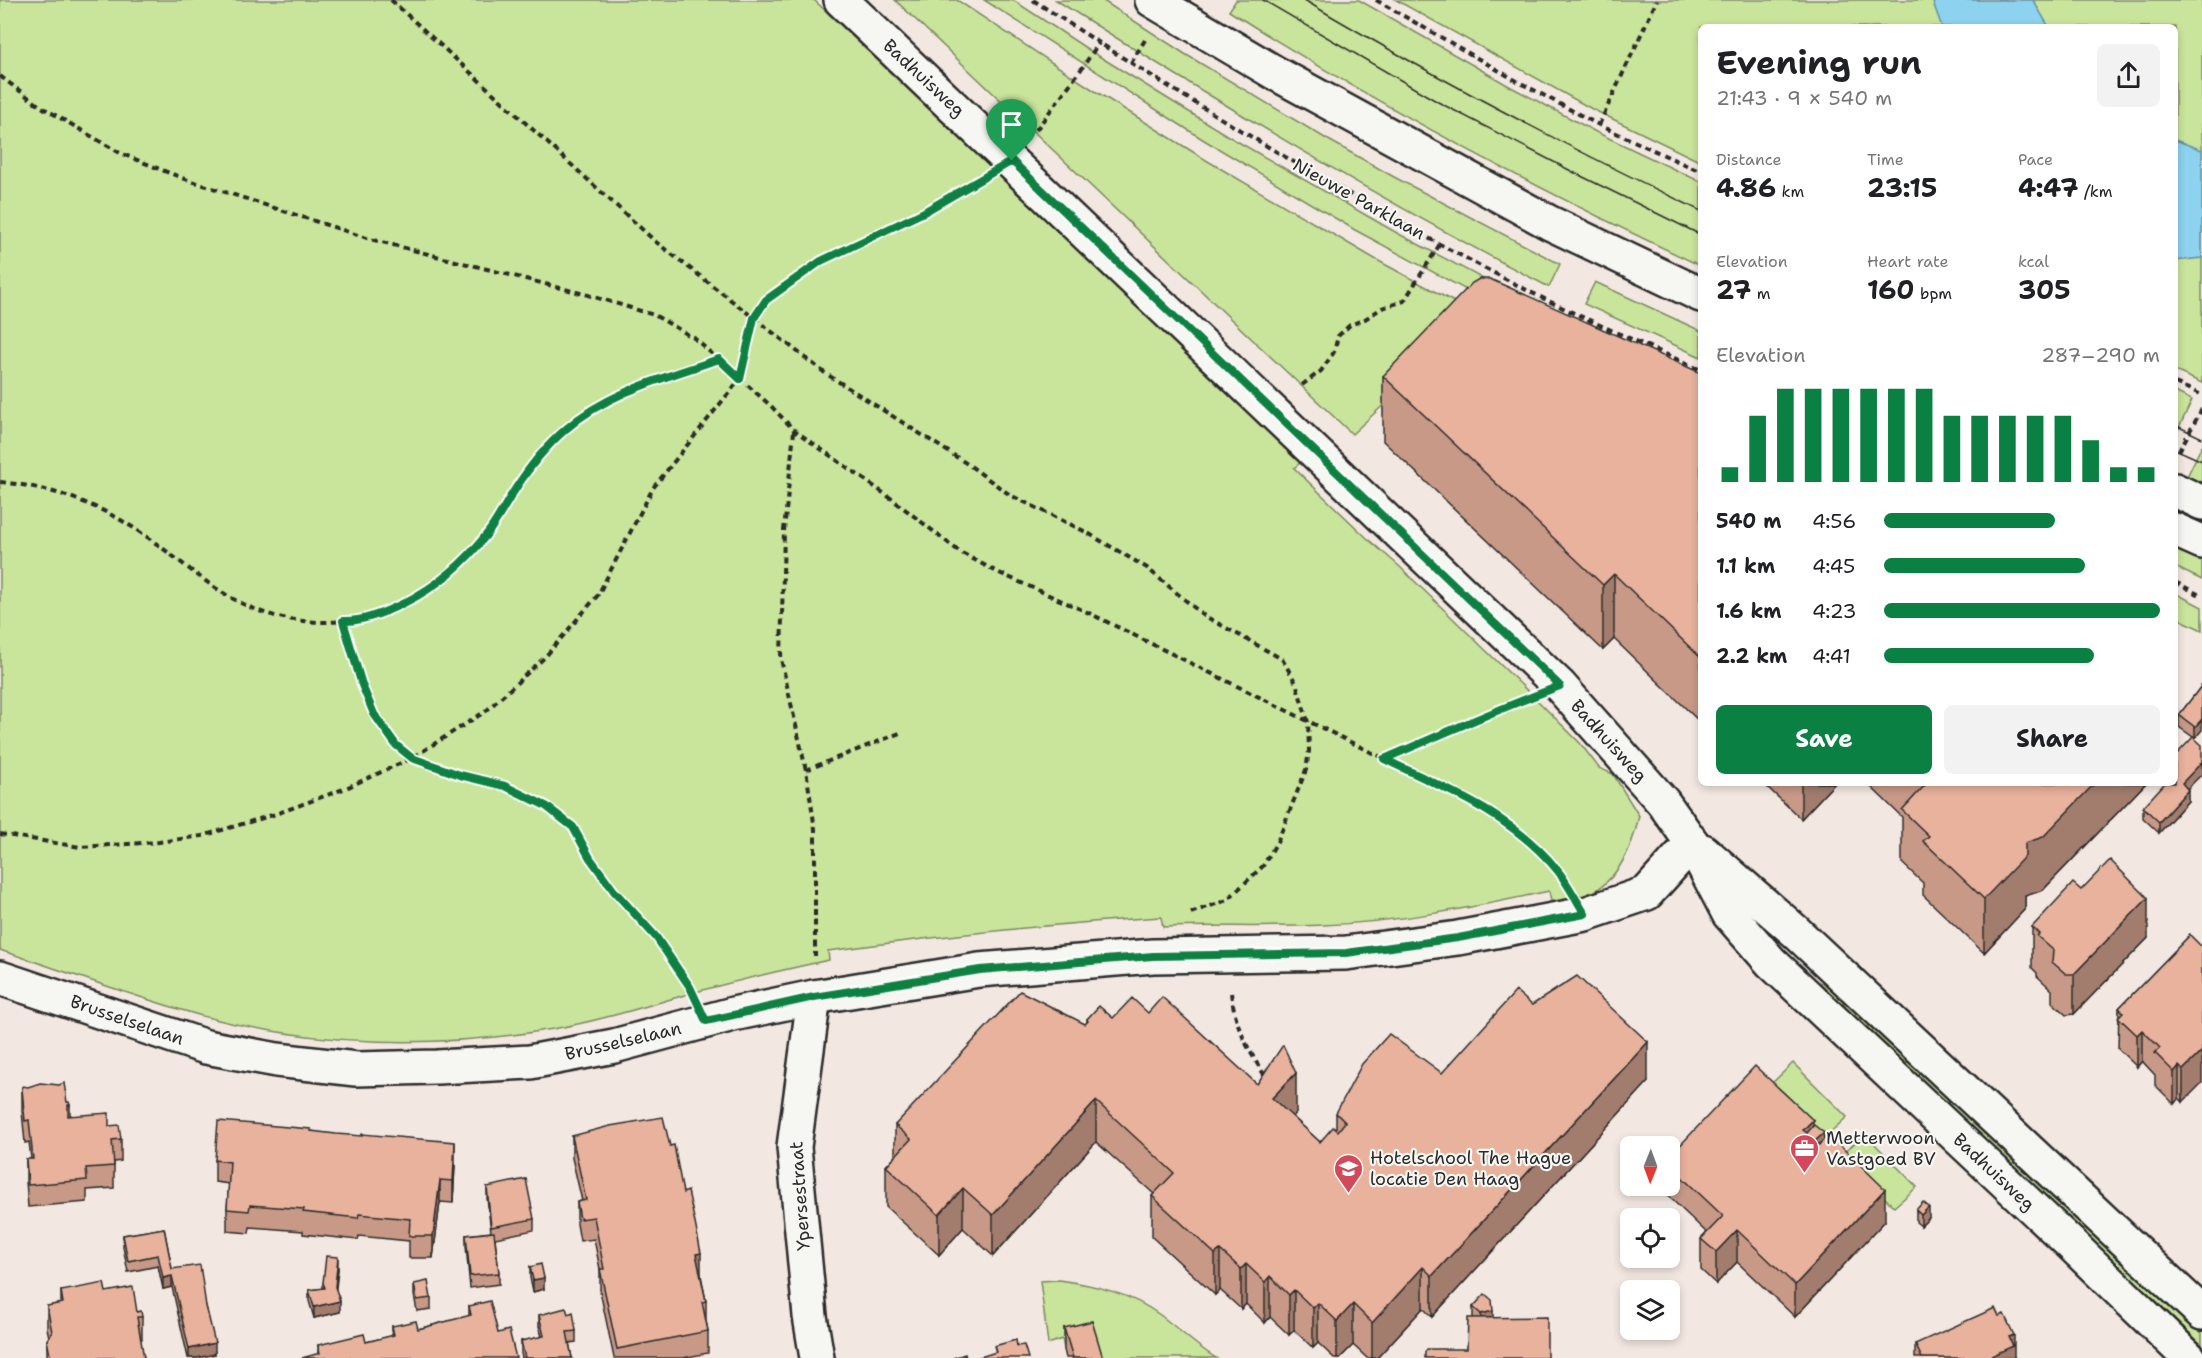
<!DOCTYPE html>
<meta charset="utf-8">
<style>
:root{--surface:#fff;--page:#f2f2f2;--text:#202124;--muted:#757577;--accent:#0b8043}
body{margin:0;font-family:"Shantell Sans",sans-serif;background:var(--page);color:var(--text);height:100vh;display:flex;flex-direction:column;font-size:22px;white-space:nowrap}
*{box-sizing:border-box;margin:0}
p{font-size:20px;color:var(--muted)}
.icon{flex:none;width:33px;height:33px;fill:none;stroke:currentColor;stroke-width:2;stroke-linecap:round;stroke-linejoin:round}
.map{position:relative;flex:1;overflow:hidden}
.drawer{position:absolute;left:1698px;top:24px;width:480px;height:762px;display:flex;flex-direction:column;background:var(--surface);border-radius:9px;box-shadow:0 3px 9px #0003}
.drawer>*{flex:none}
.needle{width:39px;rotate:181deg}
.fabs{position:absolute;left:1620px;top:1136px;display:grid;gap:12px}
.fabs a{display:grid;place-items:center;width:60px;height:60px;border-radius:9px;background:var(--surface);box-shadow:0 3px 9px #0003;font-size:30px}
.pin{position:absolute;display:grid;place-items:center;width:51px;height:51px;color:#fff;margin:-62px -26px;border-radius:50% 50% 50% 0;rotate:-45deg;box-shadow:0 0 6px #0007}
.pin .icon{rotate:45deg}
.round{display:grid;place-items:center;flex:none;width:63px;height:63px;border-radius:9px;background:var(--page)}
.summary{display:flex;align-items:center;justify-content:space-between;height:102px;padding:0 18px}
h1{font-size:33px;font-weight:700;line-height:45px}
.metrics{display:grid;grid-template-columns:repeat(3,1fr);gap:9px;height:102px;padding:6px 18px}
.metrics div{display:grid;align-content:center}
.metrics b{font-size:26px;font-weight:700}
.metrics small{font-size:16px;font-weight:400}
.metrics p{font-size:16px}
.chart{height:168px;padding:12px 18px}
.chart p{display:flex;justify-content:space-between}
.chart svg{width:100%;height:108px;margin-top:6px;stroke:var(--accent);stroke-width:6}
.cta{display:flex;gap:12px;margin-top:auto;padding:12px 18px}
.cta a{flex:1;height:69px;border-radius:9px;background:var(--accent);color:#fff;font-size:24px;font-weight:700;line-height:69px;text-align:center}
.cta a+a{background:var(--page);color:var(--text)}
ul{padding:0 18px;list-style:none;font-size:20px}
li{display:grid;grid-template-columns:96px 72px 1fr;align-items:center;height:45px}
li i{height:15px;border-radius:8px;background:var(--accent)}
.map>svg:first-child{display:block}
</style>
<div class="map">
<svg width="2202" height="1358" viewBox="0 0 2202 1358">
<rect width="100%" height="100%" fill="#f3e8e1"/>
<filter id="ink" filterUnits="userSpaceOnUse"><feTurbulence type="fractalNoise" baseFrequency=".0167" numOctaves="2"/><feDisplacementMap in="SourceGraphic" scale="12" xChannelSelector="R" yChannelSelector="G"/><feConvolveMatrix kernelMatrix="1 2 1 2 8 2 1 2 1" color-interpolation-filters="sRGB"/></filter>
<g filter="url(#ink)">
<g fill="#c9e49b" stroke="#7a8863" stroke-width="1.5">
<path d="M0 0H814L1301 462 1294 468 1369 540 1399 566 1540 703 1580 743 1599 768 1613 774 1639 816C1632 850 1617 882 1585 897 1575 902 1562 902 1552 905L1549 891C1475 907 1400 922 1323 925 1270 928 1217 925 1163 927L1161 917C1050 924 939 936 828 951L829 960C782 970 735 981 688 994 643 1007 599 1021 553 1029 438 1049 315 1046 202 1016 134 997 67 972 0 950Z"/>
<path d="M895 0H957L1095 91 1206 160 1375 259 1480 316 1352 434Z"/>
<path d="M984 0H1013L1089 50 1228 136 1397 233 1538 308 1520 319 1355 230 1204 140Z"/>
<path d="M1056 0H1102L1185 54 1325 138 1394 177 1560 264 1549 287C1380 200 1217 102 1056 0Z"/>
<path d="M1236 0H1359L1511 87 1596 132 1701 182V266C1539 190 1380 107 1229 11Z"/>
<path d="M1396 0H2202V383L2175 371V27H1701V162L1592 109Z"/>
<path d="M1595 282 1701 331V357L1584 304Z"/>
<path d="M2175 392 2192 400 2175 436Z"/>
<path d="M2202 445V489L2185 481Z"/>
<path d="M2175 541 2202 554V580L2175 567Z"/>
<path d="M2175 593 2202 607V630L2175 617Z"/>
<path d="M1826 977 2202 1333V1352L1817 988Z"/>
<path d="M1793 1063 1847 1117 1824 1138 1769 1086Z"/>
<path d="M1865 1134 1917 1187 1894 1207 1842 1154Z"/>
<path d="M1059 1280C1095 1285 1130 1293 1160 1315 1179 1329 1196 1346 1216 1358H1098L1064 1349 1062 1339 1048 1344 1040 1281Z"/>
</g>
<g fill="#8dd2ef" stroke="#668fa1" stroke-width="1.5">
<path d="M1932 0H2033L2049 27H1942Z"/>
<path d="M2175 140 2202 150V258L2175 261Z"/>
</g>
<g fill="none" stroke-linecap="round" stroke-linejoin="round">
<defs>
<g id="minor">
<path d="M841 0 1560 686 1663 802 1692 843 1729 914 1771 962 2070 1243 2189 1358"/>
<path d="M1703 851 1795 931 2202 1313"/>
<path d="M0 978 206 1047 277 1060 356 1069 437 1067 530 1062 614 1046 733 1014 814 997 979 970 1153 956 1346 953 1458 938 1585 914 1647 893 1692 843"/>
<path d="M814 997 794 1147 810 1316 817 1358"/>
</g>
<g id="secondary">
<path d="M1152 0 1277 74 1550 223 1701 295"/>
<path d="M2175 490 2202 503"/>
<path d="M2175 530 2202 542"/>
</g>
</defs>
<use href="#minor" stroke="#2b2b2b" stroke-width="38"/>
<use href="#secondary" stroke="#2b2b2b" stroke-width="38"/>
<g stroke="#2b2b2b" stroke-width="4" stroke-dasharray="6 4.5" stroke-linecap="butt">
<path d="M391 0 656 242 825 373 969 465 1010 495 1086 532 1147 568 1203 615 1282 659 1296 683 1308 722 1309 751 1306 770 1278 840 1263 866 1227 900 1188 914"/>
<path d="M1033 0C1189 102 1349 198 1515 284 1576 316 1639 342 1701 370"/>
<path d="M1376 0 1517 81 1599 125 1701 172"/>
<path d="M1131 63 1145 40"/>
<path d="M0 76 40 106 120 153 182 178 370 239 588 295 654 315 694 338 771 406 794 430 892 499 960 552 997 572 1087 612 1476 804C1509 824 1543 846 1564 879"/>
<path d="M1599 125 1657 0"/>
<path d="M1036 130 1082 68 1099 43"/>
<path d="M2175 383 2202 395"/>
<path d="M1302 385 1321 371 1334 352 1338 336 1350 325 1365 319 1382 308 1404 301 1440 244"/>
<path d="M794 431 784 531 781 659 806 770 815 829V956"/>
<path d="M2179 451 2202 409"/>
<path d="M0 482C43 486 87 500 124 522 184 557 222 610 295 620 373 631 443 595 488 533 514 497 532 457 567 428 610 392 667 376 719 359"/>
<path d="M2175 582 2202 596"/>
<path d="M343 622 373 714 396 745 412 758 460 775 505 786 546 806 573 827 590 858 614 891 656 937 689 985"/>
<path d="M1385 758 1518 701"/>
<path d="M806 770 900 733"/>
<path d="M0 834 80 847 159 842 202 836 276 814 346 788 412 758 486 711 545 657 598 595 653 488 740 379 755 318 766 300 821 261 924 211 974 182"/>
<path d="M1231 993C1236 1028 1246 1046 1265 1076"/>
</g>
<use href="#minor" stroke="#f6f6f2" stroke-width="33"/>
<use href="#secondary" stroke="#f6f6f2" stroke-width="33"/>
<g stroke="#2b2b2b" stroke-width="1.5">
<path d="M1263 0 1438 102 1575 173 1701 235"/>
<path d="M1304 0C1433 77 1566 146 1701 211"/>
<path d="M2175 425 2202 438"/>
<path d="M2175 449 2202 461"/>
</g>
</g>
<g fill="#c89987" stroke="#2b2b2b" stroke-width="1.5">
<path d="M1701 373V723L1614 639 1603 650 1383 441V376Z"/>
<path d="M2202 685 2195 738 2187 789 2188 801 2159 833 2143 818V807L2175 783 2193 737 2179 727V715Z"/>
<path d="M1763 783H1835L1801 819Z"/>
<path d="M1867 783H2146L2043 890 2025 896V909L1984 953 1923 895V883L1902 863V817Z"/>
<path d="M2081 890 2148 938 2074 1014 2066 1015 2052 1002V990L2037 976V973L2032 968V927Z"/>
<path d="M2190 935 2183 1102 2179 1098 2174 1104 2155 1085V1075L2142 1061 2137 1067 2118 1049 2119 1008Z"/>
<path d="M1532 1005 1648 1082 1432 1317 1423 1308 1377 1358H1367L1353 1345 1340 1358H1334L1318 1343 1313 1348 1294 1330 1289 1335 1270 1317 1265 1323 1246 1304 1241 1309 1220 1290 1215 1295 1152 1237V1196L1154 1194 1096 1142 993 1256 963 1228 939 1255 886 1207V1166L895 1156V1125L1085 1024 1087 1023V1019L1113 1018 1148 1013 1257 1084 1296 1113 1293 1117 1320 1142 1336 1130V1113L1442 1073Z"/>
<path d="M22 1089 67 1102 70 1105V1115L109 1126 121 1139V1161L114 1162V1188L87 1190V1202L28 1207 26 1181V1159H31L29 1142 25 1143 22 1111Z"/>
<path d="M1813 1126 1824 1140 1885 1221 1795 1317 1737 1262 1716 1284 1701 1270V1239L1707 1233 1665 1193V1185H1670V1156Z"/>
<path d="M311 1131 455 1164 453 1203 440 1202 433 1258H409V1241L359 1236 358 1240 303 1234V1231L250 1227 249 1233 227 1231V1209L229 1184 215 1182V1160Z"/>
<path d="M572 1136 670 1146 683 1193 701 1275 706 1301V1321L708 1331V1353L683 1358H614L600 1291V1269L594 1239 580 1241 577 1224V1202L582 1201 572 1158Z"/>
<path d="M487 1187 534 1219V1230L495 1238 499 1273V1284L470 1288 466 1246V1235L491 1232 487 1198Z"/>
<path d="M1916 1210 1929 1218 1921 1226 1916 1222Z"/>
<path d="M164 1228 172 1269 206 1306 215 1354 197 1358H188L172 1287 163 1289 158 1266 128 1272 123 1247V1235Z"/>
<path d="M530 1267 544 1289 533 1292 530 1278Z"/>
<path d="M338 1269 335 1290 340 1312 314 1318 309 1301V1290L323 1289V1283Z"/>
<path d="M414 1284 431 1298V1309L417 1311 414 1295Z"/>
<path d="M61 1291 106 1292 137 1312 142 1317V1339H140L144 1358H47V1340L49 1337 47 1328V1306L61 1303Z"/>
<path d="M469 1306 498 1333 318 1354V1345L366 1342 392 1336V1326L418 1329 469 1316Z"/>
<path d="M1473 1307 1493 1318 1547 1358 1467 1349 1473 1318Z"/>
<path d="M568 1314 576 1331V1342L569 1343 572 1358H522L521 1353V1341L542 1337 539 1326V1315Z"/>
<path d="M1064 1328 1103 1358H1066L1064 1350Z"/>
<path d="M1915 1344 2014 1357 2013 1358H1915Z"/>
</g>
<g fill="#a27d6e" stroke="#2b2b2b" stroke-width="1.5">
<path d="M1614 574V639L1603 650V585Z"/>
<path d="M2202 719V730L2195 738V727Z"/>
<path d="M2202 762V774L2182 794V783Z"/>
<path d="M1801 783H1835L1801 819Z"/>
<path d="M2095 783H2146L2043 890 2025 896V909L1984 953V899L2025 843Z"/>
<path d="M2188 790V801L2159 833V822Z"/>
<path d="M2148 898V938L2074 1014V974Z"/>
<path d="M2142 1030V1061L2137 1067V1035Z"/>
<path d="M1648 1042V1082L1432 1317V1276Z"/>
<path d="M2202 1051V1083L2183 1102V1070Z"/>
<path d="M2179 1066V1098L2174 1104V1072Z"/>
<path d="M1296 1073V1113L1272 1138V1098Z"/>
<path d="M1096 1101V1142L993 1256V1215Z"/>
<path d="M1813 1120V1152L1803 1130Z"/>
<path d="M1824 1133V1165L1815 1141Z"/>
<path d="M455 1142V1164L453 1203V1181Z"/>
<path d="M440 1180V1202L433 1258V1236Z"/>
<path d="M963 1188V1228L939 1255V1215Z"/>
<path d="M1885 1189V1221L1795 1317V1285Z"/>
<path d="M1929 1207V1218L1921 1226V1215Z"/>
<path d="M1737 1230V1262L1716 1284V1252Z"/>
<path d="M1220 1250V1290L1215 1295V1254Z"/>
<path d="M701 1253V1275L696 1276V1254Z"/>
<path d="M338 1257V1269L335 1298V1287Z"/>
<path d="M1246 1264V1304L1241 1309V1269Z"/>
<path d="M1423 1267V1308L1377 1358H1372V1323Z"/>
<path d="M172 1276V1287L163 1289V1278Z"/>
<path d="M1270 1276V1317L1265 1323V1282Z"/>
<path d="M544 1278V1289L533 1292V1280Z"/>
<path d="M1294 1290V1330L1289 1335V1295Z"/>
<path d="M340 1301V1312L314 1318V1307Z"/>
<path d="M1318 1303V1343L1313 1348V1308Z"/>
<path d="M1353 1304V1345L1340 1358H1337V1321Z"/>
<path d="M1493 1311V1322L1481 1325V1314Z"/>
<path d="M2014 1335V1357L2013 1358H1989L2009 1337Z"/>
<path d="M215 1343V1354L197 1358H189V1349Z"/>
</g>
<g fill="#e8b29d" stroke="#2b2b2b" stroke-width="1.5">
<path d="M1479 279H1490L1701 373V658L1614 574 1603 585 1383 376 1472 283Z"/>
<path d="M2202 685V719L2195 727 2179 715Z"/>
<path d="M2193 737 2202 745V762L2182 783 2188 790 2159 822 2143 807 2165 783H2175V756Z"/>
<path d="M1927 783H2095L2043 837 2025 843V856L1984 899 1923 841 1929 836 1902 810Z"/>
<path d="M2110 860 2148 898 2074 974H2066L2052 962 2053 950 2037 936 2039 934 2032 927 2073 883 2081 890Z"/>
<path d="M2190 935 2202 947V1051L2183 1070 2179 1066 2174 1072 2155 1053 2160 1048 2142 1030 2137 1035 2118 1017 2123 1012 2119 1008Z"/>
<path d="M1577 976 1648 1042 1432 1276 1423 1267 1372 1323 1353 1304 1337 1321 1318 1303 1313 1308 1294 1290 1289 1295 1270 1276 1265 1282 1246 1264 1241 1269 1220 1250 1215 1254 1152 1196 1174 1173 1096 1101 993 1215 963 1188 939 1215 886 1166 911 1139 895 1125 1020 991 1085 1024 1088 1021 1087 1019 1099 1006 1113 1018 1132 998 1148 1013 1162 997 1257 1084 1283 1045 1296 1073 1272 1098 1320 1142 1333 1127 1338 1131 1345 1122 1336 1113 1362 1064 1389 1034 1442 1073 1516 991 1532 1005Z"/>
<path d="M1755 1066 1813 1120 1803 1130 1807 1133 1814 1125 1824 1133 1815 1141 1819 1145 1828 1134 1885 1189 1795 1285 1737 1230 1716 1252 1701 1239 1723 1216 1670 1166V1156Z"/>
<path d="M40 1083 59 1085 64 1083 67 1102H69L70 1105H68V1116L109 1113V1126L119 1125 121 1139 112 1140 114 1166 86 1168 87 1180 28 1185 26 1159H33L29 1120 25 1121 22 1089 23 1086 28 1087Z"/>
<path d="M663 1117 670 1146 674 1145 683 1193 688 1191 695 1223 701 1253 696 1254 706 1301 702 1302 708 1331 617 1349 600 1269H604L594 1217 580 1219 577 1202 586 1200 572 1136 610 1126Z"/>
<path d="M218 1121 311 1129V1131L336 1134 362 1136V1134L455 1142 453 1181 440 1180 433 1236H409L410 1219 359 1214 358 1218 303 1212 304 1209 250 1205 249 1211 227 1209 230 1162 215 1160Z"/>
<path d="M526 1179 534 1219 491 1227 487 1187Z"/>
<path d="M1923 1202 1929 1207 1921 1215 1916 1210Z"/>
<path d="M164 1228 172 1269 200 1265 206 1306 215 1343 189 1349 172 1276 163 1278 158 1255 128 1261 123 1235Z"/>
<path d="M494 1232 499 1273 470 1276 466 1235Z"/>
<path d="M326 1256 338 1257 335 1287 340 1301 314 1307 309 1290 325 1288 323 1283Z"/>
<path d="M541 1264 544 1278 533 1280 530 1267Z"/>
<path d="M428 1281 431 1298 417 1300 414 1284Z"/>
<path d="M104 1283 106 1292 133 1287 137 1312 141 1311 142 1317H137L144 1358H53L50 1355 47 1340 52 1332 47 1306 63 1303 61 1291Z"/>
<path d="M1485 1294 1492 1300 1493 1311 1481 1314 1473 1307Z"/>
<path d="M490 1301 498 1333 509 1330 516 1358H302L320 1353 318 1345 364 1334 366 1342 394 1335 392 1326 416 1321 418 1329 471 1315 469 1306Z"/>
<path d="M566 1308 568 1314 573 1312 576 1331 567 1332 572 1358H525L521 1341 544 1336 539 1315Z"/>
<path d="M1995 1308 1999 1316 2004 1314 2014 1335 2009 1337 2013 1346 1989 1357V1358H1922L1915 1344Z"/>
<path d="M1547 1317V1358H1425V1352L1427 1349H1467L1468 1318Z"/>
<path d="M1092 1321 1103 1358H1073L1064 1328Z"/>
<path d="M1016 1340 1017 1346 1024 1345 1028 1358H977L996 1352 994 1346Z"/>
<path d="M965 1354 966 1358H953Z"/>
</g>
</g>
<g fill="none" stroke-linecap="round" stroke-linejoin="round" filter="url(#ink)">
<defs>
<path id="route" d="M1012 161 1560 686C1500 708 1443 734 1384 759 1446 789 1513 815 1558 871 1568 884 1576 900 1585 914L1458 938 1346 953 1153 956 980 970 814 997 706 1021 690 987 656 937 614 891 590 858 573 827 546 806 505 786 460 775 412 758 396 745 374 714 362 685 343 621C363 622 386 612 404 603 438 586 464 564 487 534 497 521 505 505 514 491 528 469 546 446 566 429 608 392 667 377 719 359L740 379 754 318 766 300 821 261 924 212Z"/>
</defs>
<use href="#route" stroke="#fff" stroke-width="12"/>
<use href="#route" stroke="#0b8043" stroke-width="8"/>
</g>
<defs>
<symbol id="office-pin" viewBox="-11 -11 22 30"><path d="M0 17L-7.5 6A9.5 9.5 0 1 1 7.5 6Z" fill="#d1495b" stroke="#f6f6f2"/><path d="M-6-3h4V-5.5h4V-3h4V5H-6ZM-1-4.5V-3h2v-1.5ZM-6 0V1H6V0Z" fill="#fff"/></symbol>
<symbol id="university-pin" viewBox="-11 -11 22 30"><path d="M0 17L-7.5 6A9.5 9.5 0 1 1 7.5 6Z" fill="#d1495b" stroke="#f6f6f2"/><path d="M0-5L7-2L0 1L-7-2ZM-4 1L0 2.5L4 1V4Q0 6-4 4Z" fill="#fff"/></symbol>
</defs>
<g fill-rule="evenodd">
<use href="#office-pin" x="1788" y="1132" width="33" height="45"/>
<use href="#university-pin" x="1332" y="1152" width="33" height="45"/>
</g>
<g text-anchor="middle" stroke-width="4.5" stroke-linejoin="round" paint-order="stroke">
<g font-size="18" fill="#2b2b2b" stroke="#f6f6f2">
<text transform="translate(924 78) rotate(43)" y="6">Badhuisweg</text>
<text transform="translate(1359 199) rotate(29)" y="6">Nieuwe Parklaan</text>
<text transform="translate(1609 741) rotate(48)" y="6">Badhuisweg</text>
<text transform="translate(127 1020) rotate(19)" y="6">Brusselselaan</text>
<text transform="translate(623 1041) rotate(-13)" y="6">Brusselselaan</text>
<text transform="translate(1994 1172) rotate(43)" y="6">Badhuisweg</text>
<text transform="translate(800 1196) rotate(-94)" y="6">Ypersestraat</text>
</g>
<g font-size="18" fill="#2b2b2b" stroke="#f6f6f2" text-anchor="start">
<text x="1826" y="1144">Metterwoon<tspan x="1826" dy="21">Vastgoed BV</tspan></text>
<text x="1370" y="1164">Hotelschool The Hague<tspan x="1370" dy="21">locatie Den Haag</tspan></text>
</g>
</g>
</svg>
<div class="fabs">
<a><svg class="needle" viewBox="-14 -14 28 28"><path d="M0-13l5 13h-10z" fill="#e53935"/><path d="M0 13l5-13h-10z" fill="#757577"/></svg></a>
<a><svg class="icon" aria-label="locate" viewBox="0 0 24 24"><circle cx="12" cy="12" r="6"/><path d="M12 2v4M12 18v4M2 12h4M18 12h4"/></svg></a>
<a><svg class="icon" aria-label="layers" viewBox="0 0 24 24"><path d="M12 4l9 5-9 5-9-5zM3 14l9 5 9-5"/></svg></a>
</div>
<div class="pin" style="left:1012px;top:161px;background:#1e9e55"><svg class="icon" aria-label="arrive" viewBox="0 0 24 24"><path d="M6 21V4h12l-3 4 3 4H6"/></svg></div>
<section class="drawer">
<div class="summary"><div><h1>Evening run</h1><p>21:43 · 9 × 540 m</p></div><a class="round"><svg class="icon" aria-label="share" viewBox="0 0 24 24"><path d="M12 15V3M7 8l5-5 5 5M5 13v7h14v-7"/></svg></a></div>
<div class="metrics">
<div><p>Distance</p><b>4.86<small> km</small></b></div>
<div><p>Time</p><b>23:15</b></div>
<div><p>Pace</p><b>4:47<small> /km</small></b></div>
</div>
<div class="metrics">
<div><p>Elevation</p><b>27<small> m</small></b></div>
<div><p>Heart rate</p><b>160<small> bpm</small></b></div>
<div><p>kcal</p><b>305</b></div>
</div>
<div class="chart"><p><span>Elevation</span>287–290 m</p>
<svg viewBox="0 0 160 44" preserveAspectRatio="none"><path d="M5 44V38M15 44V17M25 44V6M35 44V6M45 44V6M55 44V6M65 44V6M75 44V6M85 44V17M95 44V17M105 44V17M115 44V17M125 44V17M135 44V27M145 44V38M155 44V38"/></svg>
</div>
<ul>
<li><b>540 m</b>4:56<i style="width:62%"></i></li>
<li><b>1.1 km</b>4:45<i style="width:73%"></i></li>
<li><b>1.6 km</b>4:23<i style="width:100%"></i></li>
<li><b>2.2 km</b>4:41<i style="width:76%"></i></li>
</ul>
<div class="cta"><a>Save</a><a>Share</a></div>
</section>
</div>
